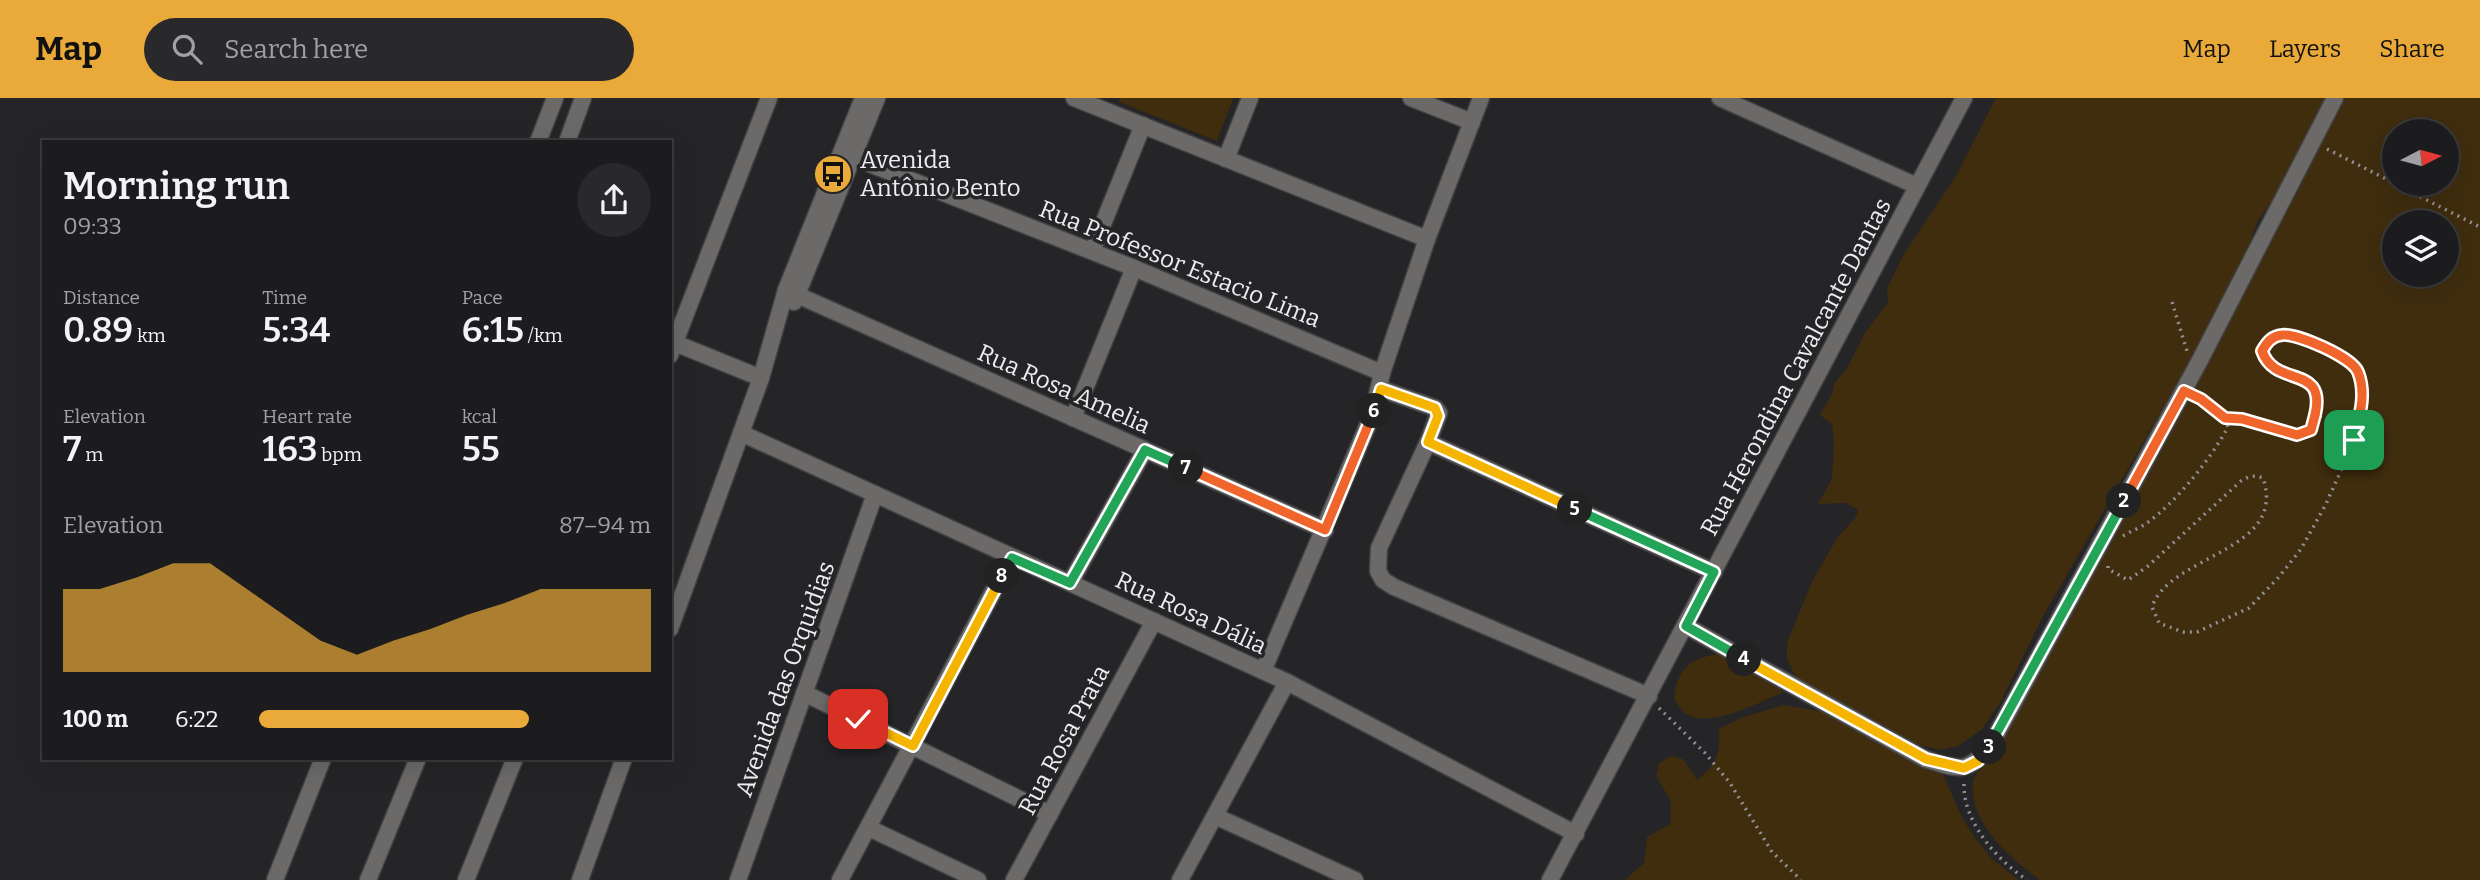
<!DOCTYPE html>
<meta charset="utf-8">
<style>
:root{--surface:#1c1b1d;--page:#29282a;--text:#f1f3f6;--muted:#a0a1a4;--line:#3a393b;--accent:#eaaa39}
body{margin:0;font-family:Bitter,serif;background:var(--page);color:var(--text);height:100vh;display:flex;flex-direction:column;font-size:26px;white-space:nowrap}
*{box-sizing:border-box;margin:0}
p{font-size:23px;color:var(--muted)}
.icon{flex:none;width:38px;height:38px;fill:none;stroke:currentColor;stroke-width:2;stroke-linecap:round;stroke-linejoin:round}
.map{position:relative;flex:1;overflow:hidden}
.panel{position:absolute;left:42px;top:42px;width:630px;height:620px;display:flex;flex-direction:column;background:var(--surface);border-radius:0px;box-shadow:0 7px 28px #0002,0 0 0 2px var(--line)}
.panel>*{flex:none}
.needle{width:46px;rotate:84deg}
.buttons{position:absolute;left:2382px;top:21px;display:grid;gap:14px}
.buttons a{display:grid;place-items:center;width:77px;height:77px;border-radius:50%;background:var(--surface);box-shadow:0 7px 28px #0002,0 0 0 2px var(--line);font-size:35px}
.pin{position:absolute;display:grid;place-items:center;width:60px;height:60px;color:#fff;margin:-30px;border-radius:14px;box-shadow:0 4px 10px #0006}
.km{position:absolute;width:35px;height:35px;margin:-18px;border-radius:50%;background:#222;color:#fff;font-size:19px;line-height:35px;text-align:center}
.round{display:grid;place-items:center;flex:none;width:74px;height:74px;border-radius:37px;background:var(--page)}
.headline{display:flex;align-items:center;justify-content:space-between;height:119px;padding:0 21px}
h1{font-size:38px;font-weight:600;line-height:52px}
.stats{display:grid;grid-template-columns:repeat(3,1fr);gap:10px;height:119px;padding:7px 21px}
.stats div{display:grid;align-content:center}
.stats b{font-size:35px;font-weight:600}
.stats small{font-size:19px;font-weight:400}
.stats p{font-size:19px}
.chart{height:196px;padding:14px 21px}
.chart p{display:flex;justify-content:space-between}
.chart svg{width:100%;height:126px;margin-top:7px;fill:var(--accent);opacity:.7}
ul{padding:0 21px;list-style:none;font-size:23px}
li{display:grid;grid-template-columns:112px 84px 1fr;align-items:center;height:52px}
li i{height:18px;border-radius:9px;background:var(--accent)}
header{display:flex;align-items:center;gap:42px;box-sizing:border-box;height:98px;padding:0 35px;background:var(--accent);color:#111}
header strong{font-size:33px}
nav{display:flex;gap:38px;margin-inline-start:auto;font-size:24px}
.search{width:490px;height:63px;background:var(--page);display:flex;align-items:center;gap:18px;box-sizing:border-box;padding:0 24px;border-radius:38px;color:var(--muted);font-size:26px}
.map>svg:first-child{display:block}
</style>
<header>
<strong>Map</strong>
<div class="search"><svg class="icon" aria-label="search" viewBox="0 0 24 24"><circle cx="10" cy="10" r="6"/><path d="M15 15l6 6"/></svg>Search here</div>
<nav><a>Map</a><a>Layers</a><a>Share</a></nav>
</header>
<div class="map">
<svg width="2480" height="782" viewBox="0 0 2480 782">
<rect width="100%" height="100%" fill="#252427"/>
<g fill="#3f2d0e" fill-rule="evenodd">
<path d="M1120 0H1233L1217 43 1119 4Z"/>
<path d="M1996 0H2330L2285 84 2257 124 2241 175 2042 520 2000 605 1981 632 1958 648 1941 652 1915 646 1797 582 1787 561V545L1811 486 1837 440 1856 419 1858 412 1846 405 1818 406 1832 381 1834 341 1832 326 1820 317 1832 296 1834 286 1848 268 1865 235 1888 204 1887 190 1904 156 1957 76Z"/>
<path d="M2345 0H2480V782H2040C2011 761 1968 724 1973 685 1974 678 1980 671 1984 665ZM2394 33H2446V86H2394ZM2394 124H2446V177H2394Z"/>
<path d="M1718 556 1729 558 1784 594C1761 603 1712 630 1688 617 1682 614 1677 606 1674 600 1678 570 1689 561 1718 556Z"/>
<path d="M1783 607 1824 614 1943 676 1961 718 1975 740 1993 762 2019 782H1625L1644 765 1647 739 1670 726 1671 703 1656 678 1659 665 1671 658 1683 661 1697 682C1717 665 1720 658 1719 631L1740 620Z"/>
</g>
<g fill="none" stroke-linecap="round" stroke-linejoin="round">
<defs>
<g id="minor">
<path d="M1074 0 1427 141"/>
<path d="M1411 0 1472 24"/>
<path d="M1720 0 1917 88"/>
<path d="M538 44 555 0"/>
<path d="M567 44 583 0"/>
<path d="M842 55 1134 170 1382 275"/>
<path d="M1226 61 1250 0"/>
<path d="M1092 153 1143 27"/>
<path d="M786 192 1325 432"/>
<path d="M794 204 877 0"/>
<path d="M670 243 761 280"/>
<path d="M670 257 769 0"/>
<path d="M1381 291 1435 310 1439 315 1428 344 1379 450 1378 473 1383 482 1394 489 1649 598"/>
<path d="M1073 320 1134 170"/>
<path d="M741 335 1287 584 1576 736"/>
<path d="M1428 344 1714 474"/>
<path d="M1070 485 1145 352"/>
<path d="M1686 528 1925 661C1958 671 1966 677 1990 648L2199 264 2335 0"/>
<path d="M670 531 761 280 786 192 863 0"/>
<path d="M1263 573 1373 315 1382 275 1427 141 1481 0"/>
<path d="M804 595 1050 716"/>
<path d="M1215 718 1355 782"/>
<path d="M869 730 978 782"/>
<path d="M275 782 323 660"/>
<path d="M368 782 418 660"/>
<path d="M466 782 515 660"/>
<path d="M580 782 624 660"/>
<path d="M738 782 875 396"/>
<path d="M840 782 1011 460"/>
<path d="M1014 782 1154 523"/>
<path d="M1180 782 1287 584"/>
<path d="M1550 782 1964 0"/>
</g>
</defs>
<use href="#minor" stroke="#414043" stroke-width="19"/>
<g stroke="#919092" stroke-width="3.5" stroke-dasharray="2 5" stroke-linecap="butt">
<path d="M2327 51 2394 85"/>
<path d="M2395 86 2480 129"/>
<path d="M2172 204 2187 253"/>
<path d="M2123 438C2131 433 2140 430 2147 425 2177 403 2210 362 2228 329L2225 320"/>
<path d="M2108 468V471L2128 482 2148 468 2241 383C2249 378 2254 377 2263 380 2288 454 2170 456 2152 509L2159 525 2183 534H2197L2249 510 2279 479 2301 451 2326 406 2354 343 2362 305 2357 272 2343 259 2292 237H2279L2269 242 2262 252C2263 256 2264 260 2266 263 2278 281 2315 274 2318 300 2320 310 2314 323 2311 332L2297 337 2242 321 2225 320 2198 300"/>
<path d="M1659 610 1705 655 1730 685 1772 754 1801 782"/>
<path d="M1964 686C1963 724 1997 762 2027 782"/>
</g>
<use href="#minor" stroke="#6b6a69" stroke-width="16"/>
</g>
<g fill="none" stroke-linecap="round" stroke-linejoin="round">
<defs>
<path id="split-1" d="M2315 317C2327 265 2275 291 2262 253 2267 244 2272 238 2282 237 2297 235 2352 259 2358 274 2367 296 2359 320 2354 342"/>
<path id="split-2" d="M2124 403 2184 293 2201 301 2225 320 2242 321 2297 337 2311 332 2315 317"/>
<path id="split-3" d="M1989 649 2124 403"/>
<path id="split-4" d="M1744 561 1926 661 1964 670 1978 663 1989 649"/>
<path id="split-5" d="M1575 411 1714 474 1686 528 1744 561"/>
<path id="split-6" d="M1374 313 1381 291 1435 310 1438 318 1428 344 1575 411"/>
<path id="split-7" d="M1186 370 1325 432 1374 313"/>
<path id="split-8" d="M1002 478 1012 460 1070 485 1145 352 1186 370"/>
<path id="split-9" d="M858 621 913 648 1002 478"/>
</defs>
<use href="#split-1" stroke="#fff" stroke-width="14"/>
<use href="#split-2" stroke="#fff" stroke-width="14"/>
<use href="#split-3" stroke="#fff" stroke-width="14"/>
<use href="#split-4" stroke="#fff" stroke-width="14"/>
<use href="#split-5" stroke="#fff" stroke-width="14"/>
<use href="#split-6" stroke="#fff" stroke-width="14"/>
<use href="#split-7" stroke="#fff" stroke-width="14"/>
<use href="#split-8" stroke="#fff" stroke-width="14"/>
<use href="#split-9" stroke="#fff" stroke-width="14"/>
<use href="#split-1" stroke="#f0652b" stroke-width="9"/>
<use href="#split-2" stroke="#f0652b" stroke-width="9"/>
<use href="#split-3" stroke="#22a559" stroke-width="9"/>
<use href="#split-4" stroke="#f5b400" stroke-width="9"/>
<use href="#split-5" stroke="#22a559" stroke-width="9"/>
<use href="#split-6" stroke="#f5b400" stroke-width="9"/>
<use href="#split-7" stroke="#f0652b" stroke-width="9"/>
<use href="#split-8" stroke="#22a559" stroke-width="9"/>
<use href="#split-9" stroke="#f5b400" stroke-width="9"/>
</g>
<defs>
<symbol id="bus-disc" viewBox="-11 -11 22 22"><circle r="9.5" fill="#eaaa39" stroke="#252427"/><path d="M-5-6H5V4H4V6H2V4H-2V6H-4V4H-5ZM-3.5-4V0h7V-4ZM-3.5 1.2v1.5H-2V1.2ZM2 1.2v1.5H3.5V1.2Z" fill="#111"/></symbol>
</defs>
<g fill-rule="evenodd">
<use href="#bus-disc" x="811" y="54" width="44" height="44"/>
</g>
<g text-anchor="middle" stroke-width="7" stroke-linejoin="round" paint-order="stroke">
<g font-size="24" fill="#edecee" stroke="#252427" text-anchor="start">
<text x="860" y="70">Avenida<tspan x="860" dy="28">Antônio Bento</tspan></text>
</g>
<g font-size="24" fill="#edecee" stroke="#252427">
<text transform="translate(1180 166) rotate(22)" y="8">Rua Professor Estacio Lima</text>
<text transform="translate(1796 269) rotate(-62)" y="8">Rua Herondina Cavalcante Dantas</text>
<text transform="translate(1064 291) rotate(24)" y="8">Rua Rosa Amelia</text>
<text transform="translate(1191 515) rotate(25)" y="8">Rua Rosa Dália</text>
<text transform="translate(785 581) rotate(-70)" y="8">Avenida das Orquidias</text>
<text transform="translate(1064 642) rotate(-62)" y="8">Rua Rosa Prata</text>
</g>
</g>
</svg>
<div class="buttons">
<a><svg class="needle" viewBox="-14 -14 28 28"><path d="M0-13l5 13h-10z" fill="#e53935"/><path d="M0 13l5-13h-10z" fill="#a0a1a4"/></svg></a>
<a><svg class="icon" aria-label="layers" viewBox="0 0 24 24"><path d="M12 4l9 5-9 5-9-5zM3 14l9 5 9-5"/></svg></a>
</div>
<div class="pin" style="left:2354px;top:342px;background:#1e9e55"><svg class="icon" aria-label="arrive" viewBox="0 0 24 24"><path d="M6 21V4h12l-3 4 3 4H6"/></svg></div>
<div class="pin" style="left:858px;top:621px;background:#d93025"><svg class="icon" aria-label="check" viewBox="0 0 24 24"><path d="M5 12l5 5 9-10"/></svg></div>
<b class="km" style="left:2124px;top:403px">2</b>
<b class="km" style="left:1989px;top:649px">3</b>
<b class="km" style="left:1744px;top:561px">4</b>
<b class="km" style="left:1575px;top:411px">5</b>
<b class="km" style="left:1374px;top:313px">6</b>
<b class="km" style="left:1186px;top:370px">7</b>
<b class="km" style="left:1002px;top:478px">8</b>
<section class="panel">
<div class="headline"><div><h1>Morning run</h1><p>09:33</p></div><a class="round"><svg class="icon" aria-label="share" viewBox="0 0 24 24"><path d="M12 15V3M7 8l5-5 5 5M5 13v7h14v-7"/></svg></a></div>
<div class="stats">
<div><p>Distance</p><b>0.89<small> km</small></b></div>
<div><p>Time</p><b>5:34</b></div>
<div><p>Pace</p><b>6:15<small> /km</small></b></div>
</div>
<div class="stats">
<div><p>Elevation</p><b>7<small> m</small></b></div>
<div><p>Heart rate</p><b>163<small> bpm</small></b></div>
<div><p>kcal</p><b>55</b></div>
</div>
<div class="chart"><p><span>Elevation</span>87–94 m</p>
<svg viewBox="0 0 160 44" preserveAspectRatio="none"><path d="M0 44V15L10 15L20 11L30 6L40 6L50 15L60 24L70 33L80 38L90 33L100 29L110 24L120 20L130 15L140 15L150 15L160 15V44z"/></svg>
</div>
<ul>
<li><b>100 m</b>6:22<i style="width:69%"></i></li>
</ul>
</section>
</div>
